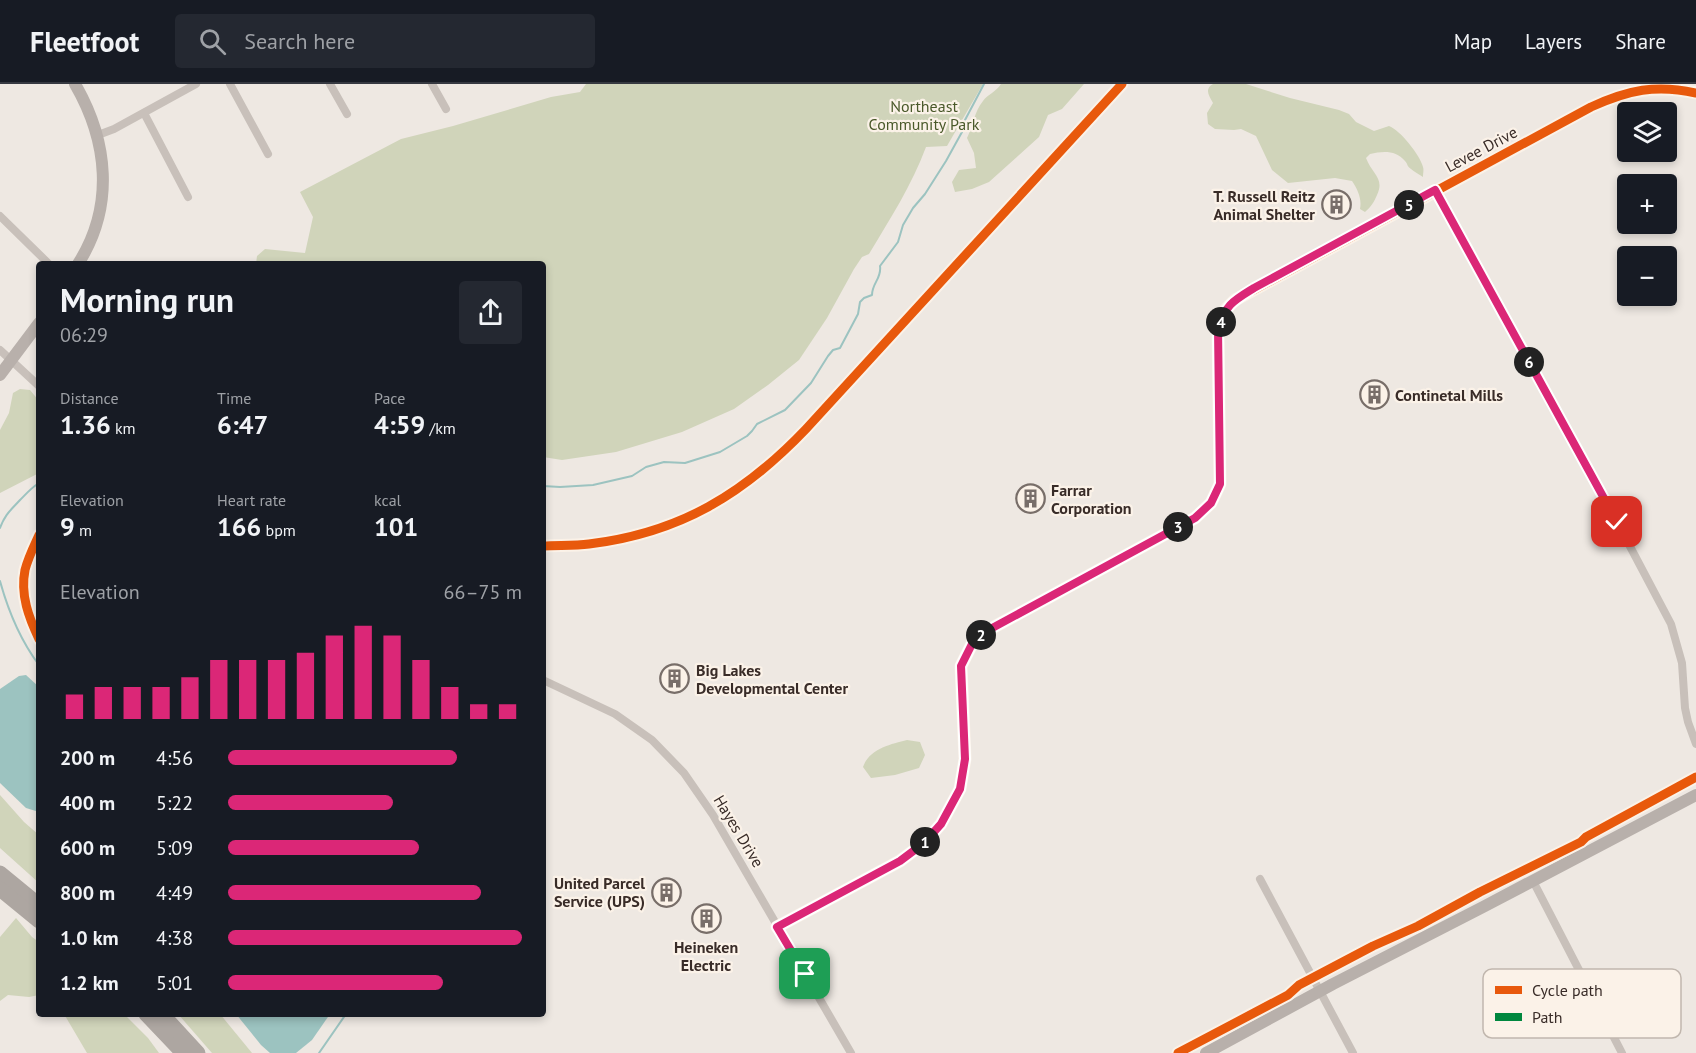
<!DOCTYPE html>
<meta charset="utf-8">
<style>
:root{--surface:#171b24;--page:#242831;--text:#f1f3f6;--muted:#9ea1a6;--line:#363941;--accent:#db2777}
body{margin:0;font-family:"PT Sans",sans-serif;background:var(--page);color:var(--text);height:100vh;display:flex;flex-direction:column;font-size:22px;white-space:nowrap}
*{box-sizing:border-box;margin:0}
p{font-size:20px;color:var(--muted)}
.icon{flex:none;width:33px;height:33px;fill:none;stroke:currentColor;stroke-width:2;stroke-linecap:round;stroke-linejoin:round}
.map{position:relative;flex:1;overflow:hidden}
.side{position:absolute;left:36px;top:177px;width:510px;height:756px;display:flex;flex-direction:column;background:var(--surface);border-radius:6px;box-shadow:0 3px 9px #0003}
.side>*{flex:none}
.tools{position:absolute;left:1617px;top:18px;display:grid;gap:12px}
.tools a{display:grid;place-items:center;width:60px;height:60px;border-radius:6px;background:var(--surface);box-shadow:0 3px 9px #0003;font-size:30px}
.pin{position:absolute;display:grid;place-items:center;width:51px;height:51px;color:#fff;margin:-26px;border-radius:12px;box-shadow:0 3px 9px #0006}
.km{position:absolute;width:30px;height:30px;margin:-15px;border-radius:50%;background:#222;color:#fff;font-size:16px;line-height:30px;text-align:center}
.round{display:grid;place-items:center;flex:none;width:63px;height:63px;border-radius:6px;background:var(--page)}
.summary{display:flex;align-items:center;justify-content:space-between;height:102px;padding:0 24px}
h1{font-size:33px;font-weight:700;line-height:45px}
.stats{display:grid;grid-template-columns:repeat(3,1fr);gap:9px;height:102px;padding:6px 24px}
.stats div{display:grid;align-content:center}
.stats b{font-size:26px;font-weight:700}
.stats small{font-size:16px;font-weight:400}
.stats p{font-size:16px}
.chart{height:168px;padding:12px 24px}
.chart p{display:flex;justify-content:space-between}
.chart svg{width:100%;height:108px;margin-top:6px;stroke:var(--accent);stroke-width:6}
ul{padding:0 24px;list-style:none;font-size:20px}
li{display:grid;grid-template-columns:96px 72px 1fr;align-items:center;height:45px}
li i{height:15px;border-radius:8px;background:var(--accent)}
header{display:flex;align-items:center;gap:36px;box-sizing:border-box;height:84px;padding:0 30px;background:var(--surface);border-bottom:2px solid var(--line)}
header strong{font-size:28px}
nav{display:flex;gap:33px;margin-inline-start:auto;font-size:21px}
.search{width:420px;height:54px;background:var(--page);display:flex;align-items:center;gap:15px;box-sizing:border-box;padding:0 21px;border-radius:6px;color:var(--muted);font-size:22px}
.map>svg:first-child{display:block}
</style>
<header>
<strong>Fleetfoot</strong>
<div class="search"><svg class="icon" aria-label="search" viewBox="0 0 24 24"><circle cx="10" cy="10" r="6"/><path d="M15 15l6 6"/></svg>Search here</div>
<nav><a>Map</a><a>Layers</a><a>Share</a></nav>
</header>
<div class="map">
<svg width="1696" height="969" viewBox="0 0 1696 969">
<rect width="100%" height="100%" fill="#eee8e2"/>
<g fill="#d0d4ba">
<path d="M586 0H983L947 62 926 63C912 101 890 135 869 170L862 173 854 185 827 234 799 276 768 301 734 325 682 348 616 368 562 376 543 373V180H256L257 172 265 165 305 169 313 133 300 108 401 55 453 42 551 13 580 8Z"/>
<path d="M1001 0H1084L1062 25 1048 31 1039 53 989 98 972 105 955 108 952 98 959 86 976 84 974 69 967 54C973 42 974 28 983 17 988 10 996 8 1001 0Z"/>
<path d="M1213 0H1246L1290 14 1339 26 1349 30 1356 38 1374 47 1389 42C1400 46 1420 71 1423 83 1424 86 1423 89 1423 93 1419 90 1414 88 1411 85 1406 81 1409 82 1405 77 1396 66 1383 67 1370 70L1366 74C1372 90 1385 94 1377 111 1374 118 1371 123 1365 128L1360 125C1362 115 1358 106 1352 97L1335 94 1288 99 1272 86 1256 52 1241 45 1234 46 1215 45 1208 40 1207 29 1213 19C1209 12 1204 5 1213 0Z"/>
<path d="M20 305 30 306 39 317V389L0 409V346L9 329 13 309Z"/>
<path d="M907 656 920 658 925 671 919 684 895 691 871 694 863 683C869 665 891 660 907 656Z"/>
<path d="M0 711 24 738 39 751V799L0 764Z"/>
<path d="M16 834 32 853 39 858V911L29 913 8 911 0 917V853Z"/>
<path d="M64 930H124L148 954 159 969H87Z"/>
<path d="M178 930H220L252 969H212Z"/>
</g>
<g fill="#9cc3c0">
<path d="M26 591 39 603V728L26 724 0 699V605L19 592Z"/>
<path d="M236 930H330L312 956 296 969H270L261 961Z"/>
</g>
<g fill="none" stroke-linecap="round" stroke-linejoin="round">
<g stroke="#9cc3c0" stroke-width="2">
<path d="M543 402 560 403 593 401 632 392 646 383 664 378 685 379 720 368 747 352 752 347 757 340 785 326 811 299 828 272 833 266 840 264 858 230 860 218 864 214 872 211C872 199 882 194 880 182L898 158 903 141 913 124 925 110 946 77 962 48 965 36 984 0"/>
<path d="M0 444C5 430 11 426 20 416 27 409 31 404 39 399"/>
<path d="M0 497C8 526 21 557 39 581"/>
<path d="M319 969 346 930"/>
</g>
<g stroke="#c8c0ba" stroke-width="8">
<path d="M230 0 268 70"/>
<path d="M330 0 347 30"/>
<path d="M432 0 446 25"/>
<path d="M144 29 188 113"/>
<path d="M98 51 114 45 196 0"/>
<path d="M1435 107 1615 434 1671 540 1682 579 1685 624 1688 638 1696 660"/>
<path d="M0 132 49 180"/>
<path d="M0 266 39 302"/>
<path d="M543 596 615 630 652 656 684 689 713 731 851 969"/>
<path d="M1260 795 1353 969"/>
<path d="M1533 797 1622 969"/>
<path d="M777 843 900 777 924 759 941 740 960 705 965 675 961 582 972 560 983 549 994 543 1195 434 1211 419 1220 400 1218 245 1226 225 1235 216 1591 23C1628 6 1656 0 1696 9"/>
</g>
<g stroke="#b8b0ab" stroke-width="12">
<path d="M75 0C108 57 115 122 78 180"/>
<path d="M0 291 39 239"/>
<path d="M1206 969 1333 900 1483 823 1696 711"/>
</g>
<g stroke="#ada6a1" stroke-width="15">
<path d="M0 789 39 821"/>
<path d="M0 805 39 837"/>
<path d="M146 930 183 969"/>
<path d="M162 930 198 969"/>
</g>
<path stroke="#00873e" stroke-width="8" stroke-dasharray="15 8" stroke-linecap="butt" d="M38 253H39"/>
<defs>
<g id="cycleway">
<path d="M39 451C34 462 28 474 25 486 20 511 29 534 39 555"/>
<path d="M543 462C558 461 574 462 589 460 680 449 744 410 806 345L1122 0"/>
<path d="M777 843 900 777 924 759 941 740 960 705 965 675 961 582 972 560 983 549 994 543 1195 434 1211 419 1220 400 1218 245 1226 225 1235 216 1591 23C1628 6 1656 0 1696 9"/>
<path d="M1178 969 1288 911 1299 901 1373 862 1418 842 1480 808 1581 758 1586 753 1696 693"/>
</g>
</defs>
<use href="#cycleway" stroke="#fbf2e8" stroke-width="13"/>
<use href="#cycleway" stroke="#e8590c" stroke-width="9"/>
</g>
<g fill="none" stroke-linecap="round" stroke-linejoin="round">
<defs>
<path id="route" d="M805 890 777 843 900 777 924 759 941 740 960 705 965 675 961 582 972 560 983 549 1195 434 1211 419 1220 400 1218 245C1226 220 1233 217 1254 204L1435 106 1617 438"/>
</defs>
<use href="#route" stroke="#fff" stroke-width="12"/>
<use href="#route" stroke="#db2777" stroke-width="8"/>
</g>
<defs>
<symbol id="building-ring" viewBox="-11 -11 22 22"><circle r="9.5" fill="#fbf2e8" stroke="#786e69" stroke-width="1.5"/><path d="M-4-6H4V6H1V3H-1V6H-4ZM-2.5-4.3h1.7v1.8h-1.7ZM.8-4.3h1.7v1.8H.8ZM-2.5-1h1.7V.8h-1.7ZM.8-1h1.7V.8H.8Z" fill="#786e69"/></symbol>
</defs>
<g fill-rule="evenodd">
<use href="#building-ring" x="1320" y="104" width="33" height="33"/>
<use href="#building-ring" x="1358" y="294" width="33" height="33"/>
<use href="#building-ring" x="1014" y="398" width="33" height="33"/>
<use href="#building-ring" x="658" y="578" width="33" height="33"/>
<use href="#building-ring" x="650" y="792" width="33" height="33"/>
<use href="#building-ring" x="690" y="818" width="33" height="33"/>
</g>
<g text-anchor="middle" stroke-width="4.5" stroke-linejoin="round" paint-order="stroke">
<g font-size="16" fill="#4a592a" stroke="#fbf2e8">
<text x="924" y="28">Northeast<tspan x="924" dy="18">Community Park</tspan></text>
</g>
<g font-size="16" fill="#392c28" stroke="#fbf2e8">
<text transform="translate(1481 65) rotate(-28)" y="6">Levee Drive</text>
<text transform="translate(739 747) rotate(59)" y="6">Hayes Drive</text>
</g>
<g font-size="16" font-weight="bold" fill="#392c28" stroke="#fbf2e8" text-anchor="start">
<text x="1315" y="118" text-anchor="end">T. Russell Reitz<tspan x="1315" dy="18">Animal Shelter</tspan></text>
<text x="1395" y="317">Continetal Mills</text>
<text x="1051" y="412">Farrar<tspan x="1051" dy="18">Corporation</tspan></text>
<text x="696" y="592">Big Lakes<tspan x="696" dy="18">Developmental Center</tspan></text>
<text x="645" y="805" text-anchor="end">United Parcel<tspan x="645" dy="18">Service (UPS)</tspan></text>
<text x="706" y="869" text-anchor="middle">Heineken<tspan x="706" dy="18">Electric</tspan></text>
</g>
</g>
<rect x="1483" y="885" width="198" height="69" rx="9" fill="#fbf2e8" stroke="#c1b7ae" stroke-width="1.5"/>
<rect x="1495" y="902" width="27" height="8" fill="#e8590c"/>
<rect x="1495" y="929" width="27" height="8" fill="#00873e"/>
<g font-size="16" fill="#392c28">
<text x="1532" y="912">Cycle path</text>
<text x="1532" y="939">Path</text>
</g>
</svg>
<div class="tools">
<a><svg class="icon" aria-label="layers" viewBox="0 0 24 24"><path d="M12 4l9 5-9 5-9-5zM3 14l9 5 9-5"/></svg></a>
<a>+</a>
<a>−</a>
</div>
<div class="pin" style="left:805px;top:890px;background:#1e9e55"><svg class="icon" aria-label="arrive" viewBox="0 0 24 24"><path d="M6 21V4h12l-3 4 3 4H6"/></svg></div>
<div class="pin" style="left:1617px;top:438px;background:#d93025"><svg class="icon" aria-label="check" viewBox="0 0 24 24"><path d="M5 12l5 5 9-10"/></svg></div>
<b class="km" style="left:925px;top:758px">1</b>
<b class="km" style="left:981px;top:551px">2</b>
<b class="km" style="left:1178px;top:443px">3</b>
<b class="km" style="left:1221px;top:238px">4</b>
<b class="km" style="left:1409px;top:121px">5</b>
<b class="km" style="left:1529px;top:278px">6</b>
<section class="side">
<div class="summary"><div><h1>Morning run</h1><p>06:29</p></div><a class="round"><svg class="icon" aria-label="share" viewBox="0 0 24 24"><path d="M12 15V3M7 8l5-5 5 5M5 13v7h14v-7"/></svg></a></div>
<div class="stats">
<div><p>Distance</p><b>1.36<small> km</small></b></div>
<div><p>Time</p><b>6:47</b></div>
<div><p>Pace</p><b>4:59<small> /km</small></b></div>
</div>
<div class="stats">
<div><p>Elevation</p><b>9<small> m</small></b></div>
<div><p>Heart rate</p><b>166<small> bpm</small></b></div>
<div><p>kcal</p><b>101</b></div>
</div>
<div class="chart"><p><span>Elevation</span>66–75 m</p>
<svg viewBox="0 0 160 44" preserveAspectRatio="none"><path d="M5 44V34M15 44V31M25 44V31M35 44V31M45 44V27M55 44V20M65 44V20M75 44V20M85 44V17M95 44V10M105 44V6M115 44V10M125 44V20M135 44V31M145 44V38M155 44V38"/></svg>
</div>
<ul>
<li><b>200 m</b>4:56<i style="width:78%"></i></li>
<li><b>400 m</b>5:22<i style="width:56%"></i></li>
<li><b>600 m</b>5:09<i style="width:65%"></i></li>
<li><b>800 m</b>4:49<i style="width:86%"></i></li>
<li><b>1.0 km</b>4:38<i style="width:100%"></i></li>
<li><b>1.2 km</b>5:01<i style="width:73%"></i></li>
</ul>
</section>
</div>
